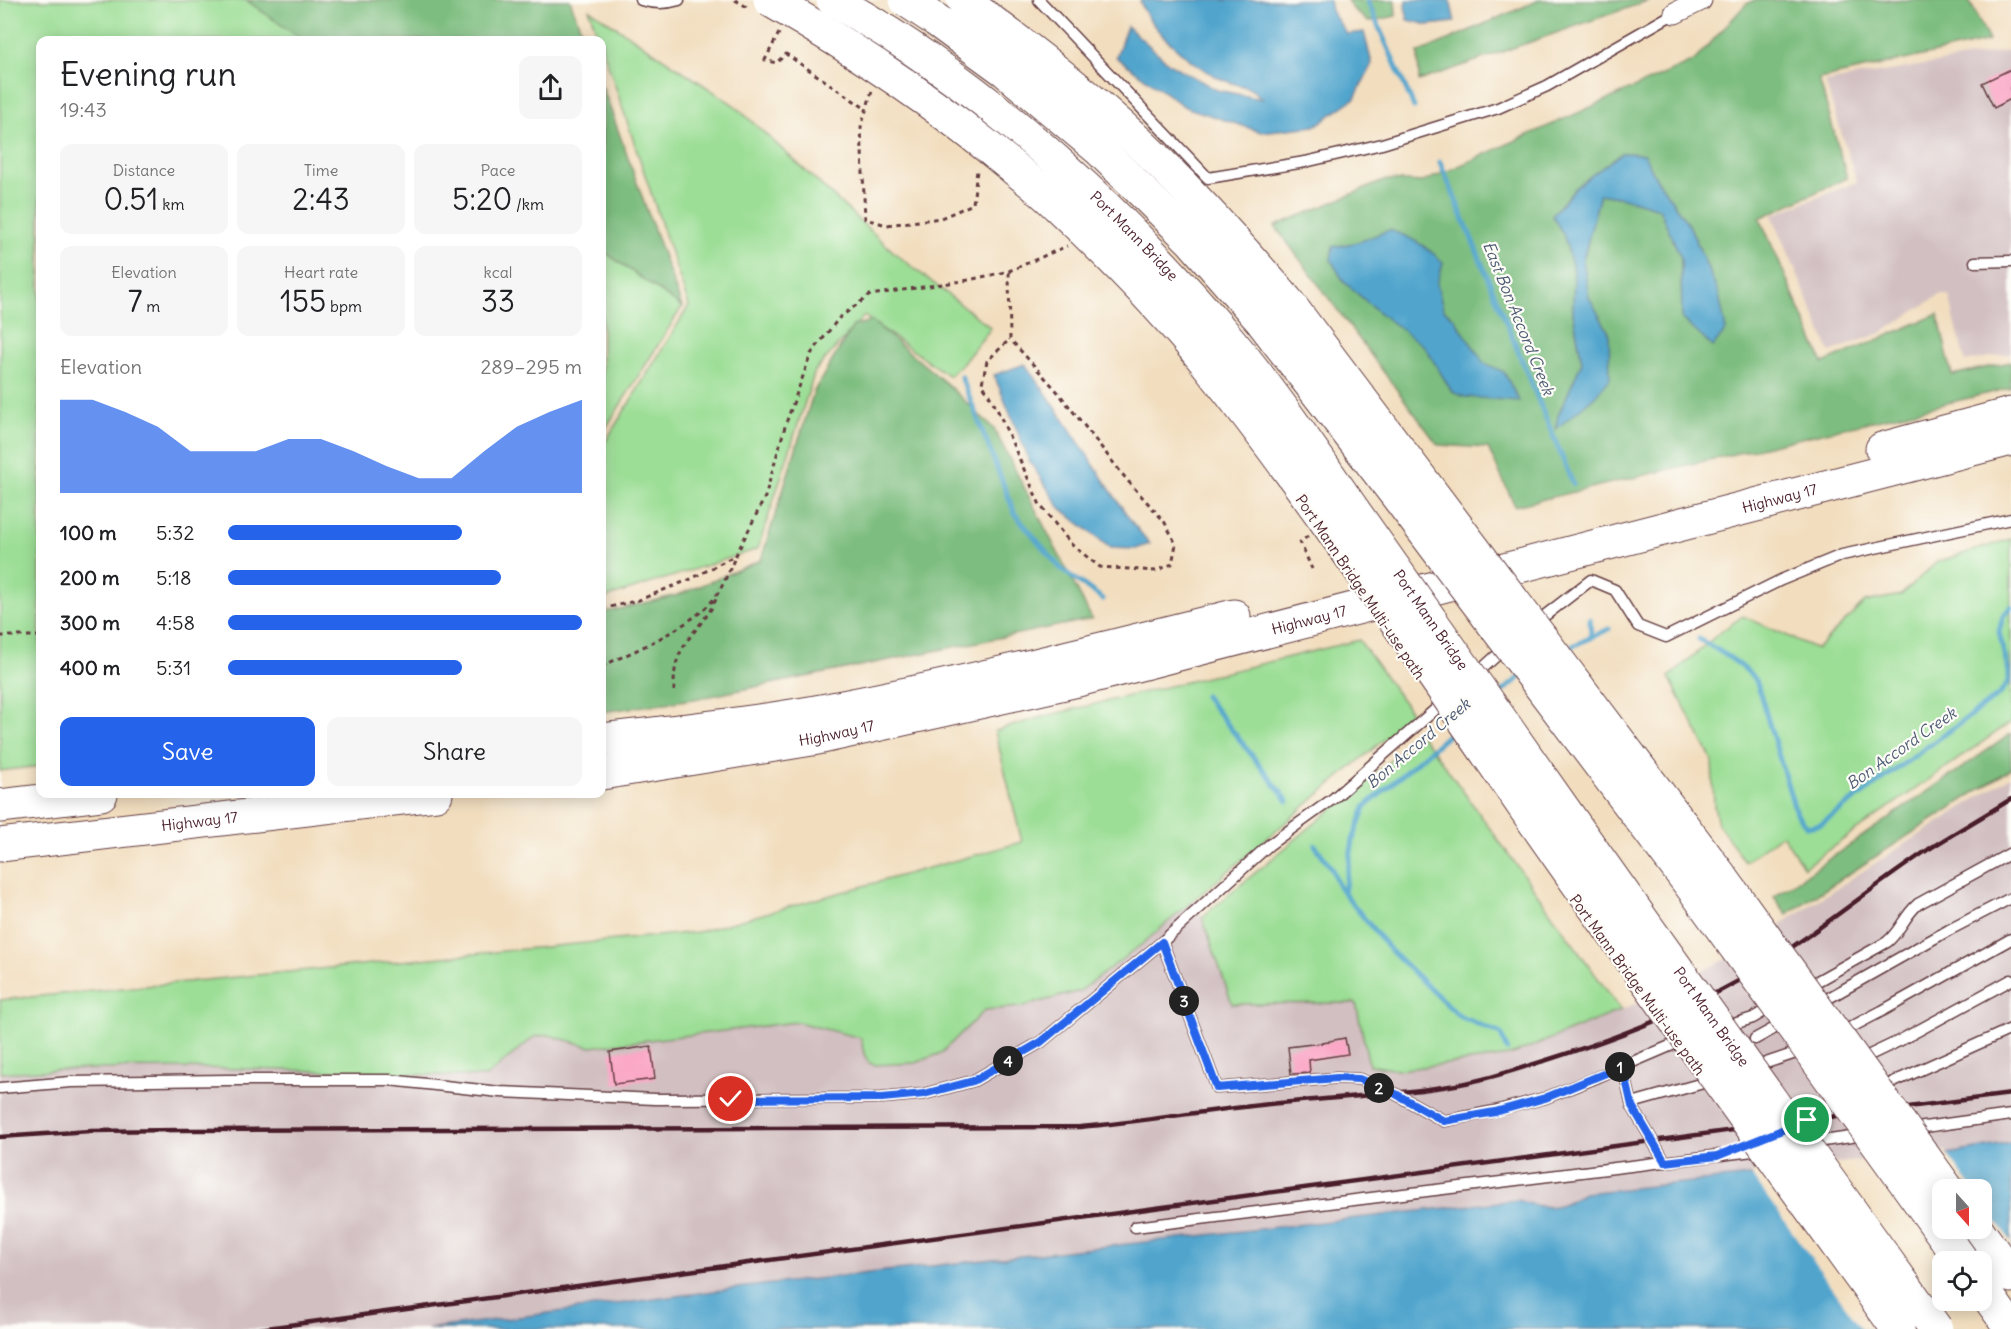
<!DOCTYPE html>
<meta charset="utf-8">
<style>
:root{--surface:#fff;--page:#f6f6f6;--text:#202124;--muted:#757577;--accent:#2563eb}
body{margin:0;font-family:Delius,sans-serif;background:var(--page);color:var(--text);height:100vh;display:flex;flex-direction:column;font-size:22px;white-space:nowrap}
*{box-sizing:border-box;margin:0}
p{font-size:20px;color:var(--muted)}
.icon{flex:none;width:33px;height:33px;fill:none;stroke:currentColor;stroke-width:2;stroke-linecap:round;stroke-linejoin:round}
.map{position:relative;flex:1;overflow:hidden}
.side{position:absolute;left:36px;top:36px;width:570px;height:762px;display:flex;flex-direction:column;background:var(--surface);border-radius:12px;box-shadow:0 3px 15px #0003}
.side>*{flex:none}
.needle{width:39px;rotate:159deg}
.buttons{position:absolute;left:1932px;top:1179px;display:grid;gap:12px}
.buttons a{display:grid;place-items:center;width:60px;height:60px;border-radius:12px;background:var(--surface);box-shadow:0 3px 15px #0003;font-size:30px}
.pin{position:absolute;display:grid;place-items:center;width:51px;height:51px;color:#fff;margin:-26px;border:3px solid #fff;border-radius:50%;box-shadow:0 2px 6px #0007}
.km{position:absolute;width:30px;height:30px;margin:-15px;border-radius:50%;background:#222;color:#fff;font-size:16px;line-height:30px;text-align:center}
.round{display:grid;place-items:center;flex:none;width:63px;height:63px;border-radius:12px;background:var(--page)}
.headline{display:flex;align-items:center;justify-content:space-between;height:102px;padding:0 24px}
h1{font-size:33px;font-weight:600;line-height:45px}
.figures{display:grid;grid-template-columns:repeat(3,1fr);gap:9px;height:102px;padding:6px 24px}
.figures div{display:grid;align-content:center;border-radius:12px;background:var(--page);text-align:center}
.figures b{font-size:30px;font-weight:600}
.figures small{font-size:16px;font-weight:400}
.figures p{font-size:16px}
.chart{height:168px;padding:12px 24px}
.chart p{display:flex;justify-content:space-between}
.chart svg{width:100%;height:108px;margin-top:6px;fill:var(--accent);opacity:.7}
.action{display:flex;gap:12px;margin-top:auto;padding:12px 24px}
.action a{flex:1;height:69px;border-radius:12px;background:var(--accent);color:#fff;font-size:24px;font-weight:600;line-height:69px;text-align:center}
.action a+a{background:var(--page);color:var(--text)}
ul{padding:0 24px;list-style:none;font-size:20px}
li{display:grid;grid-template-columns:96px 72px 1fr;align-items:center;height:45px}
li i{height:15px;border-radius:8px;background:var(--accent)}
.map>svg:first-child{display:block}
</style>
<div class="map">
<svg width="2011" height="1329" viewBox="0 0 2011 1329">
<rect width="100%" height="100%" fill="#fdfcf7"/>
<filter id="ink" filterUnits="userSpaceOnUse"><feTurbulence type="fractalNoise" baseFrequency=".0167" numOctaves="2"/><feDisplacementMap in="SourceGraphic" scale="12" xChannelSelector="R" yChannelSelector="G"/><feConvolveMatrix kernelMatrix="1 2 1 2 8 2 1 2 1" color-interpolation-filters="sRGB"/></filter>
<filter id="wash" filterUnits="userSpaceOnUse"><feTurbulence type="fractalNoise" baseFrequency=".008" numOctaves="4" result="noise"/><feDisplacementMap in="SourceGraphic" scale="24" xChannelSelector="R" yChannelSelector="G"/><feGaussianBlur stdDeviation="1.35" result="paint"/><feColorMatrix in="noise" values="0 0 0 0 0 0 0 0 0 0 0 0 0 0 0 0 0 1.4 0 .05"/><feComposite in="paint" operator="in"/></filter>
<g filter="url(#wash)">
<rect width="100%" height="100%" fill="#f2debf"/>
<g fill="#d2bfc1">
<path d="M2011 50V353L1965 362 1949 296 1941 294 1881 333 1830 352 1772 215 1857 182 1825 82Z"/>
<path d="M2011 776V1143L1925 1158 1584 1193 1566 1204 1551 1208 1541 1207 1517 1200 737 1288 428 1329H0V1073L99 1068 204 1067 486 1077 534 1037 548 1035 591 1047 797 1022 862 1038 864 1054 941 1053 985 1010 1021 1007 1080 991 1141 945 1195 899 1232 1004 1356 1003 1398 1070 1502 1057 1516 1053 1621 1010 1670 988 1728 958Z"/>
</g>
<g fill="#9cde96" stroke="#737e60" stroke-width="1.5">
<path d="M0 0H246L303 40H40V766L0 771Z"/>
<path d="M589 9 734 105 897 255 991 328 963 363 949 376 864 316 815 371 758 549 602 599V447L689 306 602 47V40H599Z"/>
<path d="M602 250 682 307 602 434Z"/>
<path d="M2011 539V722L1804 867 1782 834 1745 862 1718 824 1714 806 1712 760 1669 677 1719 633 1743 616 1817 649 1865 602 1901 595 1937 562Z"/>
<path d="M1359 640 1413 715 1141 945 1080 991 1021 1007 985 1010 941 1053 916 1063 875 1065 869 1063 864 1054 861 1038 797 1022 591 1047 548 1035 534 1037 486 1077C324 1071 162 1063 0 1073V1000L698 932 1022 842 995 731 1042 717Z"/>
<path d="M1421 735 1442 762 1621 1010 1516 1053 1502 1057 1398 1070 1369 1065 1356 1003 1232 1004 1202 917Z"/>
</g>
<g fill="#7dbd7f" stroke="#646e55" stroke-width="1.5" fill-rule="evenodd">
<path d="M246 0H570L585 40H303Z"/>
<path d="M1347 0H1395L1396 16 1368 22 1351 7Z"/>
<path d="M1539 0H1650L1419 81 1418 53Z"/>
<path d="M1754 0H1969L1989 41 1819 79 1847 178 1760 218 1823 363 1938 314 1952 375 2011 362V388L1515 506 1488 448 1438 445 1275 226 1386 180 1423 182 1694 61 1746 4ZM1622 153 1644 154 1654 175 1690 227 1719 295 1682 319 1681 258 1659 208 1629 199 1600 194 1583 260 1588 297 1609 333 1556 428 1558 416 1582 362 1573 312 1574 272 1564 236 1552 215 1577 186Z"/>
<path d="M602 86 682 307 602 250Z"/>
<path d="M872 321 947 384 994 429 1092 619 701 698 602 712V613L678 595 761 560 814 391 853 326Z"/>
<path d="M2011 734V769L1787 914 1774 897Z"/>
</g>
<g fill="#51a5cd" stroke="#4e627c" stroke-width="1.5" fill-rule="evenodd">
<path d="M1140 0H1329L1331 11 1347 34 1364 32 1372 64 1355 98 1315 126 1261 132 1185 107 1116 57 1127 26 1170 64 1217 90 1262 99C1247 82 1236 87 1217 77 1192 64 1147 28 1140 0Z"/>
<path d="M1406 0H1450L1455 22 1428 25 1408 20 1405 6Z"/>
<path d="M1622 153 1644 154 1654 175 1690 227 1719 295 1726 330 1713 347 1682 319 1681 258 1659 208 1629 199 1600 194 1583 260 1589 297 1609 333 1610 379 1595 396 1556 429 1558 416 1582 362 1573 312 1574 272 1564 236 1552 215 1577 186Z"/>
<path d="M1389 230C1409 236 1429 248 1443 263L1437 284 1443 309 1454 318 1484 363 1504 372 1519 401 1465 397 1452 392 1425 347 1382 315 1344 282 1331 260 1333 247 1359 242Z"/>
<path d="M1025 364 1050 399 1131 521 1150 544 1136 549 1110 548 1060 508 1030 462 994 375Z"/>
<path d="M2011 1143V1329H428L737 1288 1517 1200C1550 1210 1555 1210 1584 1193L1925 1158ZM1942 1190H1982V1228H1942ZM1942 1262H1982V1300H1942Z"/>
</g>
<path fill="#f2debf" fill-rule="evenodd" d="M1945 1151 1973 1189 1942 1190V1228H1982V1201L2011 1241V1329H1862L1750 1173ZM1942 1262H1982V1300H1942Z"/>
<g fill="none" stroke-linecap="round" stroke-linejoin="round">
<g stroke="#51a5cd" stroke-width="5">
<path d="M1367 0 1414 107"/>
<path d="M1440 162 1573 484"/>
<path d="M961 376 1015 514 1061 569 1103 599"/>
<path d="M1590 619 1591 638"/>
<path d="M1699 639C1719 651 1740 662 1756 680L1796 813 1807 827 1821 824 2000 694 2008 682V670L1999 632 2003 616 2011 607"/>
<path d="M1564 650 1609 629"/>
<path d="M1497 695 1521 677"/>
<path d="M1205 696 1288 801"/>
<path d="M1457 727 1365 807 1353 840 1344 893 1389 949 1459 1016 1501 1034 1507 1050"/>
<path d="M1315 845 1332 869 1337 883 1344 893"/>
</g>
</g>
<g id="blocks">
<g fill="#faa8c6">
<path d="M2011 69V99L1994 108 1982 83Z"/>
<path d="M1345 1038 1348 1054 1309 1060 1310 1073 1291 1074 1288 1047 1329 1042V1041Z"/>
<path d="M651 1046 655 1079 614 1084 610 1052Z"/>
</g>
</g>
</g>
<g filter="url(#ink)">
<use href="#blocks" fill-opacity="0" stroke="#633c41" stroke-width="1.5"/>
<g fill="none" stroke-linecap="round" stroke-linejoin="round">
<defs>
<g id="lane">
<path d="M641 0C654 4 666 4 679 0"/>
<path d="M1039 0 1208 178 1305 162 1382 144 1498 108 1547 86 1675 13"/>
<path d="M1975 262 2011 261"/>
<path d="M1534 624 1591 580 1615 590 1638 626 1666 637 1781 580 1842 555 2011 519"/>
<path d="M1473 677 1506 647"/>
<path d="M1162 942 1217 1088 1337 1078 1359 1079 1394 1093 1444 1121 1495 1111 1545 1098 1593 1079 1684 1040"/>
<path d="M1805 988 1887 942C1900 932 1904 916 1918 904L2011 853"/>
<path d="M1818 1004 1949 930 2011 898"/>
<path d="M1724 1027 1753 1018 1773 1006"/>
<path d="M1838 1034 1882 1011 2011 939"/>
<path d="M1755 1039 1786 1022"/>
<path d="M1857 1061 1899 1041 2011 980"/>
<path d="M1623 1066 1632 1106 1665 1162"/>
<path d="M1751 1068 1805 1050"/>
<path d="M0 1088 71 1082 228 1080H389L500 1092 655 1099 882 1098 924 1094 973 1081 1041 1042 1162 942 1269 845 1334 798 1445 701"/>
<path d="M1878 1089 2011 1029"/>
<path d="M1632 1103 1714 1080"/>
<path d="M1793 1126 1845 1104"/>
<path d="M1910 1129 2011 1115"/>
<path d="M1809 1143 1865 1135"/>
<path d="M1135 1227 1761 1150"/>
</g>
<path id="street" d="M1675 13 1701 0"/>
<g id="highway">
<path d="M1882 449 2011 414"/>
<path d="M602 740C677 731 752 724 827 710 964 684 1099 650 1234 616"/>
<path id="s1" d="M602 773 818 738 1074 681 2011 439"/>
<path d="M0 806 101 794"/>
<path id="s2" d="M0 845 436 794"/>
<path d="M1976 1228 2011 1276"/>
<path d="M1982 1288 2011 1328"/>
</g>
</defs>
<use href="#lane" stroke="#633c41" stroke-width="13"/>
<use href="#street" stroke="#633c41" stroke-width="23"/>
<use href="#highway" stroke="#633c41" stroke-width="35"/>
<g stroke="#633c41" stroke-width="3" stroke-dasharray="4.5 4.5" stroke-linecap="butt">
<path d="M779 33 765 60 776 63 786 54 866 109"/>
<path d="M872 91 861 127 865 219 887 225 941 218 973 204 977 170"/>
<path d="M1009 272 1010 339 1057 391 1127 480 1164 521 1176 544 1172 564 1156 571 1100 567 1072 545 1040 505 997 409 982 383 987 361 1010 339"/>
<path d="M1308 536 1300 542 1312 569"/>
<path d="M602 609 639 600 691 579 736 555 765 497 786 423 811 354 839 318 870 295 969 280 1009 271 1067 246"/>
<path d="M0 636H40"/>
<path d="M602 666C633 652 700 623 718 593 725 582 730 568 736 555"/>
<path d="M674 691C674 680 674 669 678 658 686 636 707 621 716 599"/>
</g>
<use href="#lane" stroke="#fff" stroke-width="10"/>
<use href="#street" stroke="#fff" stroke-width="21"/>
<use href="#highway" stroke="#fff" stroke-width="33"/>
<g stroke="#4a1f2b" stroke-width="4.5">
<path d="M0 1137 90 1131 179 1130 1080 1127C1141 1122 1201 1111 1261 1105 1322 1098 1383 1096 1443 1087 1479 1082 1515 1070 1550 1059 1616 1038 1682 1013 1742 979 1807 941 1866 891 1929 849 1956 832 1984 816 2011 799"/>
<path d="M259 1329 1837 1116 2011 1094"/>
</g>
<defs>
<g id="highway-bridge">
<path d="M770 0C855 49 935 102 1010 165 1026 178 1042 190 1057 205 1110 255 1163 308 1209 366 1321 506 1420 657 1522 804 1645 981 1772 1155 1898 1329"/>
<path id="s3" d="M833 0C986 85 1117 207 1229 340 1276 396 1316 457 1358 517 1413 595 1468 674 1524 753 1659 946 1798 1138 1936 1329"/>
<path d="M906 0 936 20 1006 71 1099 149 1191 240 1261 320 1398 497 1695 891 1963 1262"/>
<path d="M963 0C1016 40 1070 80 1120 125 1179 178 1233 239 1286 300L1719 874 1948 1190"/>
</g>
</defs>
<use href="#highway-bridge" stroke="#633c41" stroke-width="35" stroke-linecap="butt"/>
<path stroke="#633c41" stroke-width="3" stroke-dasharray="4.5 4.5" stroke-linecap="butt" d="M735 0 747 7"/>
<use href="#highway-bridge" stroke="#fff" stroke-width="33"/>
</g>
</g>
<g fill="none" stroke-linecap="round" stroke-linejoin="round" filter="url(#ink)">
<defs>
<path id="route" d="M731 1099 882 1098 924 1094 973 1081 1041 1042 1162 942 1217 1088 1337 1078 1359 1079 1394 1093 1444 1121 1495 1112 1545 1098 1623 1066 1632 1106 1665 1162 1717 1156 1807 1120"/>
</defs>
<use href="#route" stroke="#fff" stroke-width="12"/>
<use href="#route" stroke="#2563eb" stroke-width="8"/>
</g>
<g text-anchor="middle" stroke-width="4.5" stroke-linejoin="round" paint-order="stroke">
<g font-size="15" fill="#4a1f2b" stroke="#fdfcf7">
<text dy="5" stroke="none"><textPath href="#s3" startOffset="384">Port Mann Bridge</textPath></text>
<text dy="5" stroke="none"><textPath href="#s1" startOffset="1210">Highway 17</textPath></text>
<text transform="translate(1360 587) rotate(56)" y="5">Port Mann Bridge Multi-use path</text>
<text dy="5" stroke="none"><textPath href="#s1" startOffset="724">Highway 17</textPath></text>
<text dy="5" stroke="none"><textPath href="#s3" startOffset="870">Port Mann Bridge</textPath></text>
<text dy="5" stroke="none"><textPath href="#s1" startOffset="238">Highway 17</textPath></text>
<text dy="5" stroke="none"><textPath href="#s2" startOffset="201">Highway 17</textPath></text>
<text transform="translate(1637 985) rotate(54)" y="5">Port Mann Bridge Multi-use path</text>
<text dy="5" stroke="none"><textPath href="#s3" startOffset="1356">Port Mann Bridge</textPath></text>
</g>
<g font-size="16" font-style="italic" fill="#4d5b74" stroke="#fdfcf7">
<text transform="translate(1519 318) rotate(68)" y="6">East Bon Accord Creek</text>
<text transform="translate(1418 743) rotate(-40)" y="6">Bon Accord Creek</text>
<text transform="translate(1901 748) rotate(-35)" y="6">Bon Accord Creek</text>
</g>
</g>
</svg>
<div class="buttons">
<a><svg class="needle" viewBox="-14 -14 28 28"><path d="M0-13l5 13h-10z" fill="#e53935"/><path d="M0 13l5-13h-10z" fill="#757577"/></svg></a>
<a><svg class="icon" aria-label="locate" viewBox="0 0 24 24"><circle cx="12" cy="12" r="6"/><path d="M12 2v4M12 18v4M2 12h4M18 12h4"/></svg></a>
</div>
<div class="pin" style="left:1807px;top:1120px;background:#1e9e55"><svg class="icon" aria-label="arrive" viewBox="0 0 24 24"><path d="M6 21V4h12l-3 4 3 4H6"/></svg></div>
<div class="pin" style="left:731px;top:1099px;background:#d93025"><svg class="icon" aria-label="check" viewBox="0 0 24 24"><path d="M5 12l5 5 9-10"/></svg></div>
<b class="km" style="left:1620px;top:1067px">1</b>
<b class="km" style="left:1379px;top:1088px">2</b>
<b class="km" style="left:1184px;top:1001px">3</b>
<b class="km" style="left:1008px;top:1061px">4</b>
<section class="side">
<div class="headline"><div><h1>Evening run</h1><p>19:43</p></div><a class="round"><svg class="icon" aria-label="share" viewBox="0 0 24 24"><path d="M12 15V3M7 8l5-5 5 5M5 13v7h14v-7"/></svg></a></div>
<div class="figures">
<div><p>Distance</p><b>0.51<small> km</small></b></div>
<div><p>Time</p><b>2:43</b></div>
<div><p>Pace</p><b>5:20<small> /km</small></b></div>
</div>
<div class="figures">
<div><p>Elevation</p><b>7<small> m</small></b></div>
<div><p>Heart rate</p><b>155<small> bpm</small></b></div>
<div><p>kcal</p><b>33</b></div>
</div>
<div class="chart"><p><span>Elevation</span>289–295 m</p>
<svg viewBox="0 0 160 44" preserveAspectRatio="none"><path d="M0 44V6L10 6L20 11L30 17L40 27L50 27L60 27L70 22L80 22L90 27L100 33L110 38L120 38L130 27L140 17L150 11L160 6V44z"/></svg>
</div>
<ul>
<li><b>100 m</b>5:32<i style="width:66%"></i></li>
<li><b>200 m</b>5:18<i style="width:77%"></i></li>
<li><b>300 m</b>4:58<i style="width:100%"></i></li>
<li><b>400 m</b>5:31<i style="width:66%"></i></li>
</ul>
<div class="action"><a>Save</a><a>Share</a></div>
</section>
</div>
